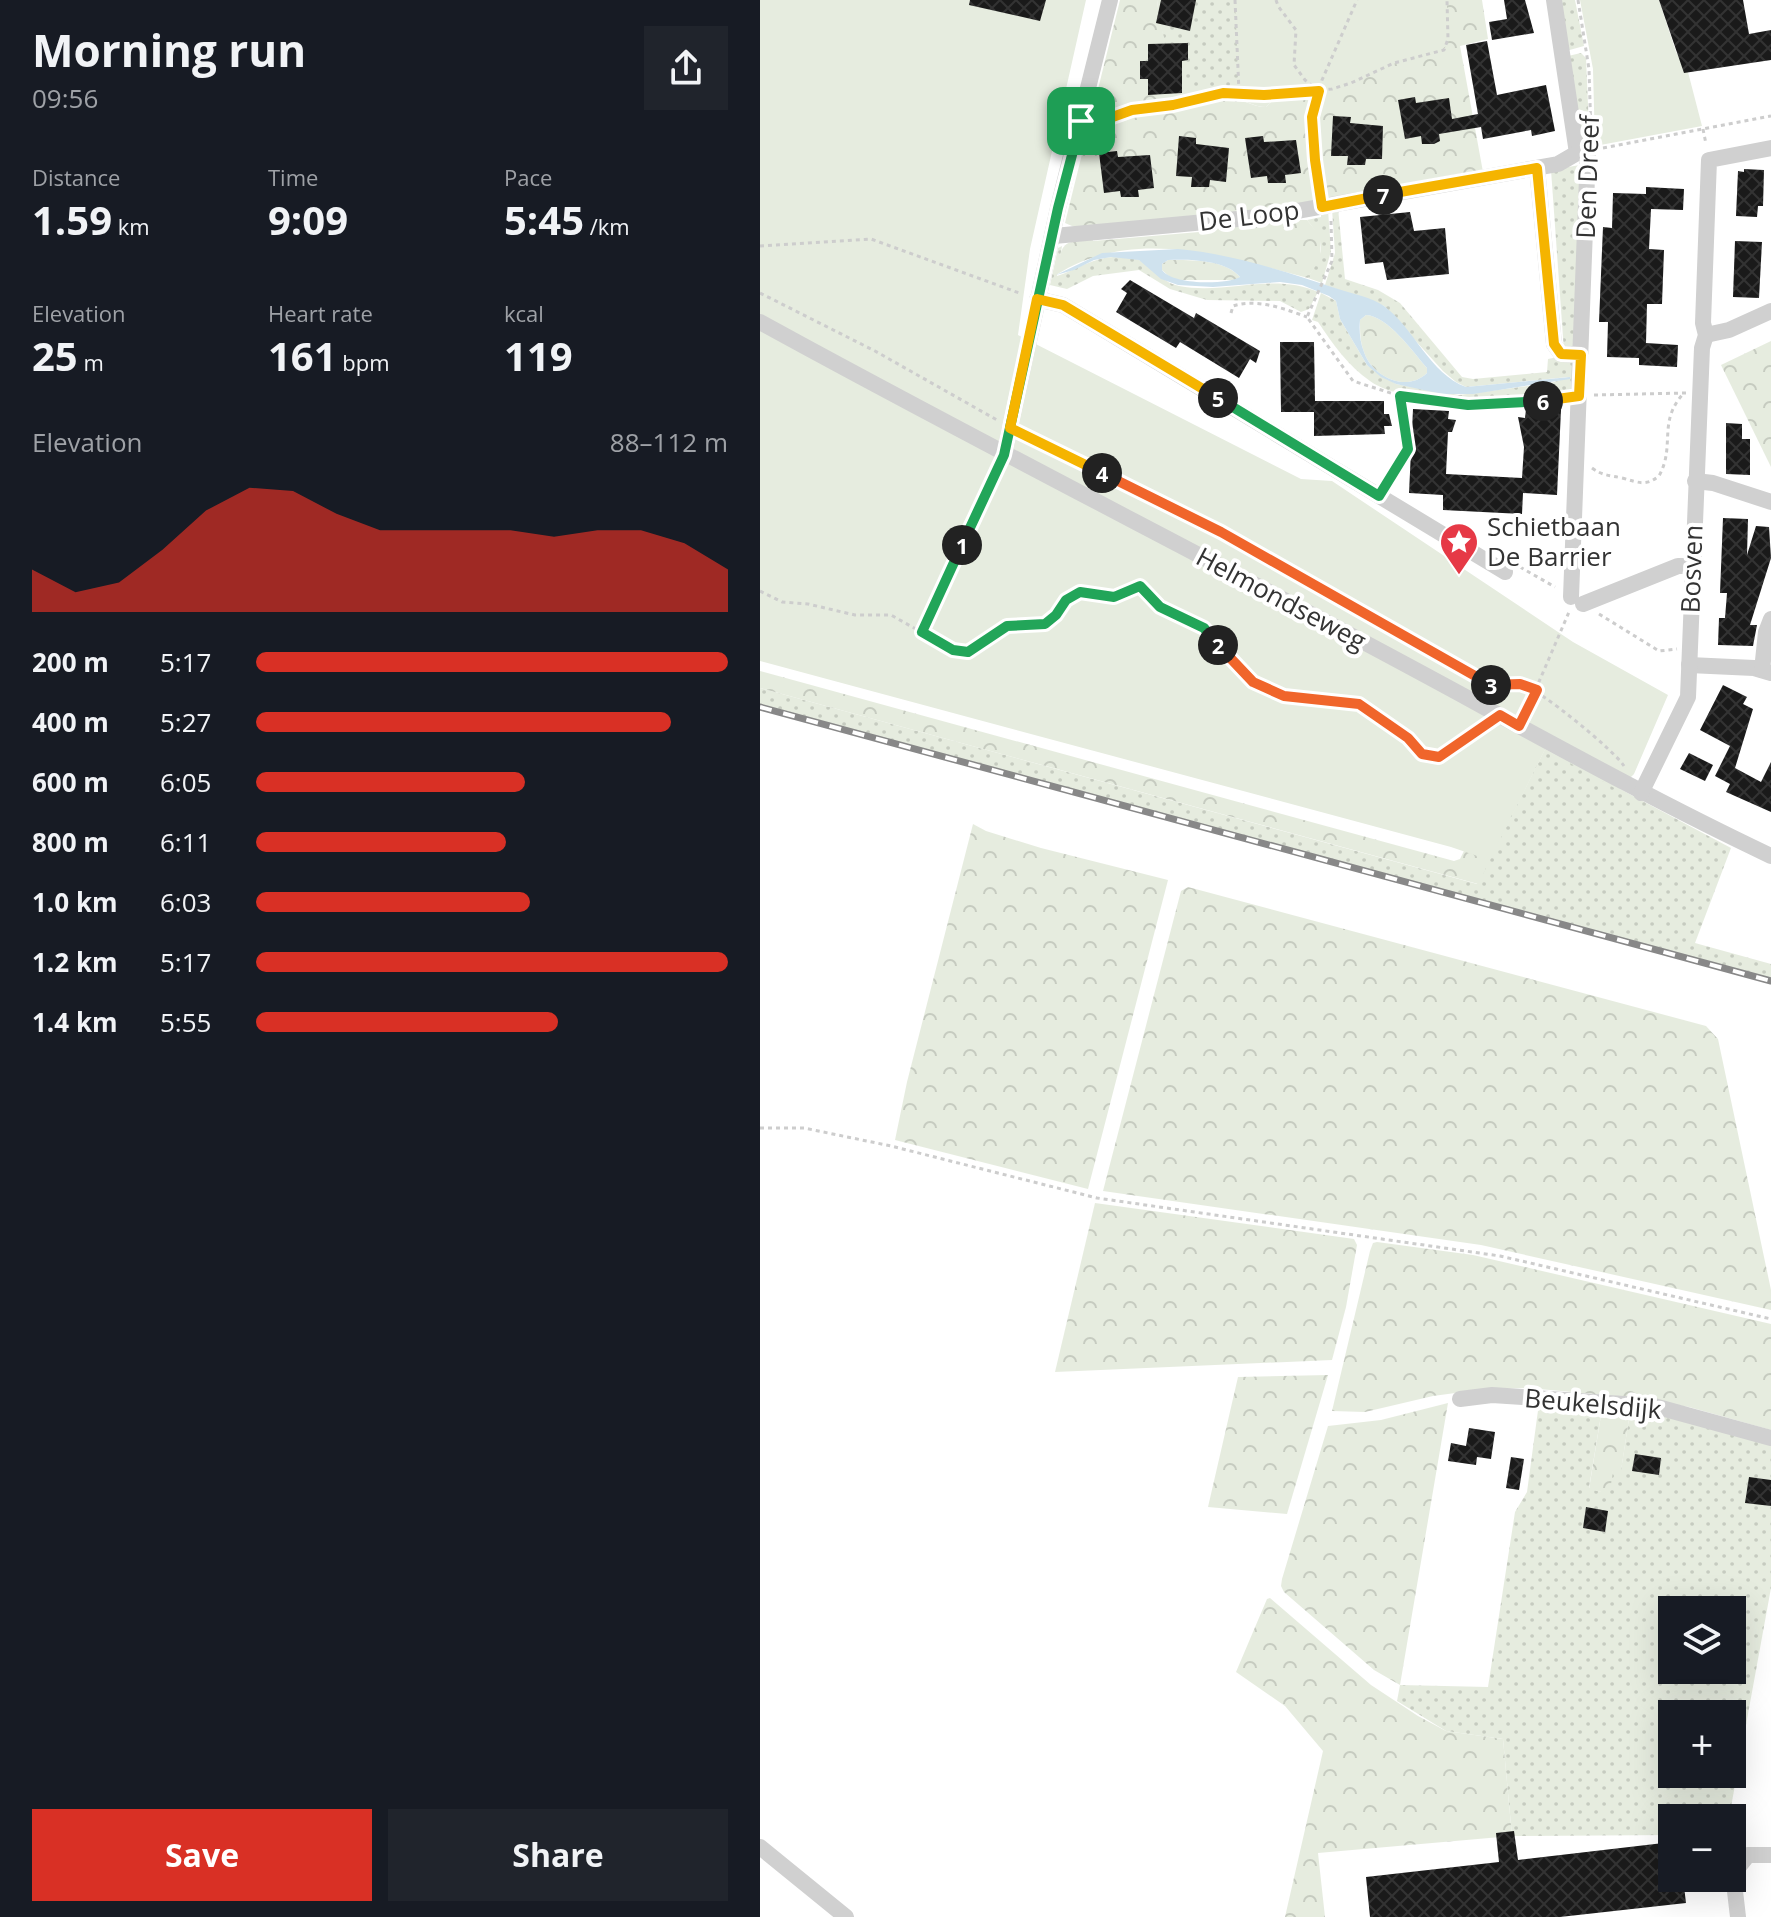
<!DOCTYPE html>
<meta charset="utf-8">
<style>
:root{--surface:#171b24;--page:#20242c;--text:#f1f3f6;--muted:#9ea1a6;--accent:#d93025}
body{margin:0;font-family:"Open Sans",sans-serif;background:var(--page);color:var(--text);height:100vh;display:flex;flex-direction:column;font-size:30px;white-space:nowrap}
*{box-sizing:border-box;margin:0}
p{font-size:26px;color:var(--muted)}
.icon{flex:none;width:44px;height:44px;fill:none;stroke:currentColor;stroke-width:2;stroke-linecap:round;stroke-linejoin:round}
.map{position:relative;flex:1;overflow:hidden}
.side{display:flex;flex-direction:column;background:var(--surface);width:760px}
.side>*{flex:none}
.fabs{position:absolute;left:898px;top:1596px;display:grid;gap:16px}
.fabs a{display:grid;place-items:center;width:88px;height:88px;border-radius:0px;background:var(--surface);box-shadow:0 8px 32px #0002;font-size:40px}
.pin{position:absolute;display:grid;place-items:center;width:68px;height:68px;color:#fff;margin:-34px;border-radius:16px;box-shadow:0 4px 12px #0006}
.km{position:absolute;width:40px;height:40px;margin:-20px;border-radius:50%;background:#222;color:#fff;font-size:22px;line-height:40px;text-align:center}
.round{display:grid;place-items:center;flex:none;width:84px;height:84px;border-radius:0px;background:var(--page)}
.headline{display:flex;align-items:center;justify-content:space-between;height:136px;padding:0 32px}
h1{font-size:44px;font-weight:700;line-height:60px}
.figures{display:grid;grid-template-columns:repeat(3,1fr);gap:12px;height:136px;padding:8px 32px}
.figures div{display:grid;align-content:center}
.figures b{font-size:40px;font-weight:700}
.figures small{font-size:22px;font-weight:400}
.figures p{font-size:22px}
.chart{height:224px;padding:16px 32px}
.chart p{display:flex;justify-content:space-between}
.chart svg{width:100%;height:144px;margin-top:8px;fill:var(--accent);opacity:.7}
.button{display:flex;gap:16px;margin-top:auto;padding:16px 32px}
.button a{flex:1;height:92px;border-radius:0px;background:var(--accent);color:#fff;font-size:32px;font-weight:700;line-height:92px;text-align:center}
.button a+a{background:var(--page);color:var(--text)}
ul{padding:0 32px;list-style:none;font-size:26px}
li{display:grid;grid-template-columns:128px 96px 1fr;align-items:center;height:60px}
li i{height:20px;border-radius:10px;background:var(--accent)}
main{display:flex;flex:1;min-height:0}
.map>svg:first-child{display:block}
</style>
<main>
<section class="side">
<div class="headline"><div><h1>Morning run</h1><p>09:56</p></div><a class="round"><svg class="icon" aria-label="share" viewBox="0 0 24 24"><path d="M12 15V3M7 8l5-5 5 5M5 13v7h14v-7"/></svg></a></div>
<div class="figures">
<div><p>Distance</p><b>1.59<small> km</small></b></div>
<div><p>Time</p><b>9:09</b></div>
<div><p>Pace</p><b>5:45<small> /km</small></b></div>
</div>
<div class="figures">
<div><p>Elevation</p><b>25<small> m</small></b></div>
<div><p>Heart rate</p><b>161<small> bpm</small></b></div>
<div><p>kcal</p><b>119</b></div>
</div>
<div class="chart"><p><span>Elevation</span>88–112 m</p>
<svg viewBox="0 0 160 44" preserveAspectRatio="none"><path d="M0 44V31L10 38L20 35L30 25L40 13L50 6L60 7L70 14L80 19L90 19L100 19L110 19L120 21L130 19L140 19L150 23L160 31V44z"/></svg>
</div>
<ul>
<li><b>200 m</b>5:17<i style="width:100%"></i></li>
<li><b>400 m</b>5:27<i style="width:88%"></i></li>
<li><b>600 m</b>6:05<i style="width:57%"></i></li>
<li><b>800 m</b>6:11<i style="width:53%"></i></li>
<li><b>1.0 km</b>6:03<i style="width:58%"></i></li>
<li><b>1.2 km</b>5:17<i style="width:100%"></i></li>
<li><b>1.4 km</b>5:55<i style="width:64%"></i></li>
</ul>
<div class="button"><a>Save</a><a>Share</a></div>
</section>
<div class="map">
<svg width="1011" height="1917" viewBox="0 0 1011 1917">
<defs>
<pattern id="grass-dots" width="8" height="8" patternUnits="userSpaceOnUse" patternTransform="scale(2)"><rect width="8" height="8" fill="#e6ecdf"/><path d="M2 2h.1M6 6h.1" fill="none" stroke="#c6cbc0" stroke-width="1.8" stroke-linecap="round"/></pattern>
<pattern id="forest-crowns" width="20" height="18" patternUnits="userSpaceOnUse" patternTransform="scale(2)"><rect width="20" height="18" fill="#e6ecdf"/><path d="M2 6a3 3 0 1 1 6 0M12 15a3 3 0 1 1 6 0" fill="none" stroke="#c6cbc0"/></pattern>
<pattern id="building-cross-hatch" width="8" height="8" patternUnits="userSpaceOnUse" patternTransform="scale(2)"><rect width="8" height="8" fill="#1a1a1a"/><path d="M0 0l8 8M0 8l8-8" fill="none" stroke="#333"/></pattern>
</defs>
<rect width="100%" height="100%" fill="#fff"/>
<g fill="url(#grass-dots)" fill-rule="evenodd">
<path d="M397 0H544L524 88 506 107C493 107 483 99 471 97 462 95 453 98 445 97 411 88 400 29 397 0Z"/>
<path d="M799 0H815L824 46 806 51Z"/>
<path d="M821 53 826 58 829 128 826 144 822 143 808 56Z"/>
<path d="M820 165 817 350 804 351 791 170Z"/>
<path d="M578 208 585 279 618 290 640 303 702 377 713 379 787 372 788 359 798 357 814 359 815 393C767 399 650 410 610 381 588 366 573 344 558 322L552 320 561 293 576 301 580 319 607 365 636 384 699 395 791 383 809 377 706 387 696 382 683 371 624 306 565 285 575 253 572 209Z"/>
<path d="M568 210 571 251 562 283 548 278C563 251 568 245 547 220L561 217V211Z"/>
<path d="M302 246 297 276C316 270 334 257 354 257 362 257 371 257 379 260 394 266 400 282 419 286 466 295 513 272 558 292L549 309 541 312 520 301 447 300 410 289 379 270 333 276 307 289 290 285 298 248Z"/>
<path d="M0 688 717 884 785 749 971 848 935 943 1011 964V981L0 704Z"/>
<path d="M779 1403 842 1409 829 1488 841 1492 853 1471 861 1470 870 1412 900 1415 1011 1441V1588L969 1818H912V1835L752 1836 743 1739 686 1731 637 1701 640 1685 728 1687 755 1512 767 1492ZM912 1610H972V1670H912ZM912 1714H972V1774H912Z"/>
</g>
<g fill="url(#forest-crowns)">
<path d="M360 0H397C400 28 413 89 445 96 453 98 462 95 470 97 483 99 492 107 506 107L524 88 544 0H722L728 39 700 46 723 172 512 208 319 229 305 223Z"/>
<path d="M536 220H547L561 237 560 258 548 278C465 257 375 225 296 275 303 242 299 244 332 237L333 241 439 232 440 228Z"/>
<path d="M408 260C430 260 465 259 480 277L477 280H413L402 270V264Z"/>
<path d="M606 315C628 316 653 352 667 368V373C647 393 612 377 604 352 600 342 600 331 600 320Z"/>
<path d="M1011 341V467L961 365Z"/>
<path d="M0 671 694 861 700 859 745 768 785 749 718 884 0 688Z"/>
<path d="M213 824 226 831 281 848 408 880 328 1189 135 1140 147 1082Z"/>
<path d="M428 887 946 1026 958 1039 1011 1290V1310L721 1245 343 1191 421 891Z"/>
<path d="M335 1203 594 1239 597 1245 586 1307 572 1360 295 1372Z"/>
<path d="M617 1242 713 1255 1011 1324V1430L929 1407 867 1397 768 1388 725 1389 673 1396 605 1412 572 1411 610 1251 613 1243Z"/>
<path d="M568 1375 527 1514 448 1507 478 1377Z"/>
<path d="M688 1403 640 1685 614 1670 524 1592 521 1586 522 1579 568 1426 621 1420Z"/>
<path d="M842 1409 870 1412 861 1471H853L850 1491 841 1492 829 1489Z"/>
<path d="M510 1598 611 1685 658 1716 686 1731 743 1739 752 1836 558 1853 565 1917H525L563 1751 525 1706 476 1672 507 1599Z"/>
</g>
<g fill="#e6ecdf">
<path d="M0 0H326L270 249 258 335 541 479 572 481 813 642 908 695 874 774 858 790 785 749 729 860 691 847 0 661Z"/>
<path d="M475 0H687V45C678 55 659 55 647 59 627 65 609 77 590 84 554 96 516 93 479 92Z"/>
<path d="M820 0H899L916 52 928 72 942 126 835 146 833 69Z"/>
</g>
<path fill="#cfe2ee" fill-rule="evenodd" d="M418 249C473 254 527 272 578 289 593 294 611 297 624 306 654 328 670 374 706 387L810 377V379L713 394H682L636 384 621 377 607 365 580 319 576 301 569 296 542 285 520 282 453 287 418 285 401 279 379 260 351 257 334 260 314 270 296 275 342 253ZM408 260C430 259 466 260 480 277 466 285 412 285 402 270V264ZM606 315C628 316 653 352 667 368V373C647 393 612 377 604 352 600 342 599 331 600 320Z"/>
<g fill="url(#building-cross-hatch)">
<path d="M210 0H286L280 21 209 5Z"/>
<path d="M401 0H436L430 31 396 23Z"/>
<path d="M744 0H765L774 33 732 40 729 22 747 19Z"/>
<path d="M899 0H983L989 34 1011 30V60L924 73Z"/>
<path d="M727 41 737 95 786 85 795 131 772 136 771 130 723 139 721 127 679 134 680 141 674 144H662L661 136 645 139 638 100 655 97 656 103 689 98 692 119 718 114 706 45Z"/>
<path d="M428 43V60L422 61V93L388 95V79H380V61H388V44Z"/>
<path d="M573 116 591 117 590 123 623 126 622 159H606L605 165H587L588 156H571Z"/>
<path d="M419 136 436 138V144L469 148 466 182 450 180 449 187H431L432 177 416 176Z"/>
<path d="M503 136 504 142 536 140 541 173 525 175 526 183H508L507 176 491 178 485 138Z"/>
<path d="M357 151 358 157 390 155 394 188 378 190 379 197H361L360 191 344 193 339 153Z"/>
<path d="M984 169 1004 170 1003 206H998L997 217 976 216 978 171 984 172Z"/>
<path d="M886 187 924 189 923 210 891 209 889 249 904 250 902 304H887L886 343 918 345 917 367 879 365V358L847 357 848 322H839L843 227 852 228 853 193 886 194Z"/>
<path d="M650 212 654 231 685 228 689 274 627 280 623 262 605 264 600 217Z"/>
<path d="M975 241 1002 242 999 298 973 297Z"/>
<path d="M370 280 434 318 436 313 500 351 496 363 490 359 479 378 420 342 416 348 356 312 367 293 361 289Z"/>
<path d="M520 342H554L555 401H624V414H629L632 426H624L625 434 554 436V412H521Z"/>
<path d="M653 409 689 411 688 419 696 420 692 432H688L686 474 762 478 764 447 758 417 765 418 766 409 801 410 797 495 763 493 762 514 683 510V495L649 493Z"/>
<path d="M966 423 982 424V439H990V475L966 474Z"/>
<path d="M963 518 988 519 987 555 996 526 1009 527 1011 558 990 625H997L993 646 958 645 959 618H965L967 593H960Z"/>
<path d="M963 685 987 697 983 704 993 709 975 768 1001 782 1011 762V812L966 792 970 784 955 776 970 746 940 730Z"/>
<path d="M929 753 953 765 945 781 920 769Z"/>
<path d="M709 1428 735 1432 731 1459 717 1457 716 1465 688 1461 691 1443 706 1446Z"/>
<path d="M875 1454 901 1458 899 1475 872 1471Z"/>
<path d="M751 1457 764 1459 759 1490 746 1488Z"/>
<path d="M989 1477 1011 1480V1506L985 1503Z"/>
<path d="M826 1507 848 1511 845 1532 823 1528Z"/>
<path d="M754 1831 758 1860 912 1842V1878H923L926 1903 800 1917H610L606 1877 739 1862 736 1833Z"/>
</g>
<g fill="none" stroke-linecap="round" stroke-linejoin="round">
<g stroke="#cdcdcd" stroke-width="3" stroke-dasharray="4 4" stroke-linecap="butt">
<path d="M475 0 479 92"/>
<path d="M516 0 518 6 536 30 534 65 545 80 559 91"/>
<path d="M818 0 829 69 831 135"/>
<path d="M333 124 360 113 413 105 463 93 504 95 572 89 591 83 634 63 684 50 688 39 687 0"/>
<path d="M943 129 946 144"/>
<path d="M843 148 1011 116"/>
<path d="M560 191 552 117 562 80 597 0"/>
<path d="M571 221 572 261 547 317 593 381 640 396 708 405 803 399"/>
<path d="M0 246 111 239 262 294"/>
<path d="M0 293 115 351 237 420"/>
<path d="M471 313 473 306C497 298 525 309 547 317"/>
<path d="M834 395 926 393"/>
<path d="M265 435 461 532 732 686C741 685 753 683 763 685 779 689 854 750 864 766"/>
<path d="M832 468C843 476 849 475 862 478 878 482 885 487 899 476 916 445 897 422 924 393"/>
<path d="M626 485 648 449 640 396"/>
<path d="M760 567 795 587"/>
<path d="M0 591 22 602 48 604 95 615H131L193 650 208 652 247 626 285 624 296 615 306 600 320 592 354 597 380 586 400 607 444 628 493 682 524 696 599 704 648 738 662 754 679 757 724 724"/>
<path d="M839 614 899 651 917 649"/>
<path d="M162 632 237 469"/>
<path d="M766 712 809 612"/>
<path d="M0 1128H44L131 1146 337 1198 740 1256 1011 1319"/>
</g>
<g stroke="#d0d0d0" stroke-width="16">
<path d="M794 0 817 153"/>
<path d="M777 168 794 344 801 354 821 355"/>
<path d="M294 236 510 216 798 164 817 153 828 151 811 597"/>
<path d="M277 299 303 305 745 572"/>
<path d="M0 322C191 427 385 526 577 628 722 704 863 786 1011 856"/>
<path d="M946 335 969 330 1011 311"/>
<path d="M244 455 298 208 350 0"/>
<path d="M935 481 953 483 1011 502"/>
<path d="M823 604 918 566H933"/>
<path d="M929 665 994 668 1011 673"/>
<path d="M1002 670 1006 632 1011 619"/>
<path d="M881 793 928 697 942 348 946 335 943 323 949 160 1011 148"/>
<path d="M700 1399 732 1395 894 1406 1011 1438"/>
<path d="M0 1847 86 1917"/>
<path d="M978 1917 973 1874 988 1855H1011"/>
</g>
<defs>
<path id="rail" d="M0 707 1011 981"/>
</defs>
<use href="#rail" stroke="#888" stroke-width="7"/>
<use href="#rail" stroke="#fff" stroke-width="4" stroke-dasharray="12" stroke-linecap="butt"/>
</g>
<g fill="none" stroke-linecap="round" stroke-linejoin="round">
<defs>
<path id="split-1" d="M202 545 244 455 298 208 321 121"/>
<path id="split-2" d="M202 545 162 632 193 650 208 652 247 626 285 624 296 615 306 600 320 592 354 597 380 586 400 607 444 628 458 645"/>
<path id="split-3" d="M458 645 493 682 524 696 599 704 648 738 662 754 679 757 740 715 759 726 777 690 760 684 731 685"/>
<path id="split-4" d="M342 473 461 532 731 685"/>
<path id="split-5" d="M342 473 250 428 277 299 303 305 458 398"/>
<path id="split-6" d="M458 398 619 496 648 449 640 396 708 405 783 401"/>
<path id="split-7" d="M623 195 777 168 794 344 801 354 821 355 819 396 783 401"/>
<path id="split-8" d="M321 121 333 124 372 110 413 105 463 93 504 95 559 91 552 117 555 160 562 207 623 195"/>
</defs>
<use href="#split-1" stroke="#fff" stroke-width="16"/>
<use href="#split-2" stroke="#fff" stroke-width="16"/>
<use href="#split-3" stroke="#fff" stroke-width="16"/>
<use href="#split-4" stroke="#fff" stroke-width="16"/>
<use href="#split-5" stroke="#fff" stroke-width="16"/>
<use href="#split-6" stroke="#fff" stroke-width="16"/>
<use href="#split-7" stroke="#fff" stroke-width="16"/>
<use href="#split-8" stroke="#fff" stroke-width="16"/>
<use href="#split-1" stroke="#22a559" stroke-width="10"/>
<use href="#split-2" stroke="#22a559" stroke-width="10"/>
<use href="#split-3" stroke="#f0652b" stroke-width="10"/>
<use href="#split-4" stroke="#f0652b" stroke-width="10"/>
<use href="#split-5" stroke="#f5b400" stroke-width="10"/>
<use href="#split-6" stroke="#22a559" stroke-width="10"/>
<use href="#split-7" stroke="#f5b400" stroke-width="10"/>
<use href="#split-8" stroke="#f5b400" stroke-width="10"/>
</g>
<defs>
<symbol id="sight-pin" viewBox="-11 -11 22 30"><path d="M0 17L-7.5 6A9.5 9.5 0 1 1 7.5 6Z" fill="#e63946" stroke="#fff"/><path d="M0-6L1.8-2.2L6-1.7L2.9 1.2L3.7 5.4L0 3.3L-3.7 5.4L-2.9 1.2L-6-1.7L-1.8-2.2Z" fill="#fff"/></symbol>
</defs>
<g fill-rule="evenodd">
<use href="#sight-pin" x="677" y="520" width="44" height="60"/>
</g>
<g text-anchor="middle" stroke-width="8" stroke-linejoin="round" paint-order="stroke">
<g font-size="26" fill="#333" stroke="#fff">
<text transform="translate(828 177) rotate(-88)" y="9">Den Dreef</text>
<text transform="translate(489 216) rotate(-7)" y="9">De Loop</text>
<text transform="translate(932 569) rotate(-88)" y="9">Bosven</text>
<text transform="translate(521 599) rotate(28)" y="9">Helmondseweg</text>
<text transform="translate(833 1404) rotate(5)" y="9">Beukelsdijk</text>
</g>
<g font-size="26" fill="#333" stroke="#fff" text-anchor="start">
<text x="727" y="536">Schietbaan<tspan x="727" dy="30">De Barrier</tspan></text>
</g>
</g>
</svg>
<div class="fabs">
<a><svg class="icon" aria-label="layers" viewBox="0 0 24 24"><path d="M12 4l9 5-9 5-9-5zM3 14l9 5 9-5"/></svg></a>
<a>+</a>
<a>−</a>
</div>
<div class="pin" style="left:321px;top:121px;background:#1e9e55"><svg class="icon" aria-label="arrive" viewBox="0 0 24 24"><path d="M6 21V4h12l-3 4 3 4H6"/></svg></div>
<b class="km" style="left:202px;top:545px">1</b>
<b class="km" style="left:458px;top:645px">2</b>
<b class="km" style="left:731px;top:685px">3</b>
<b class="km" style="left:342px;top:473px">4</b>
<b class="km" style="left:458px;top:398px">5</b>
<b class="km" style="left:783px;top:401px">6</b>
<b class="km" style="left:623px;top:195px">7</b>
</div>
</main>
